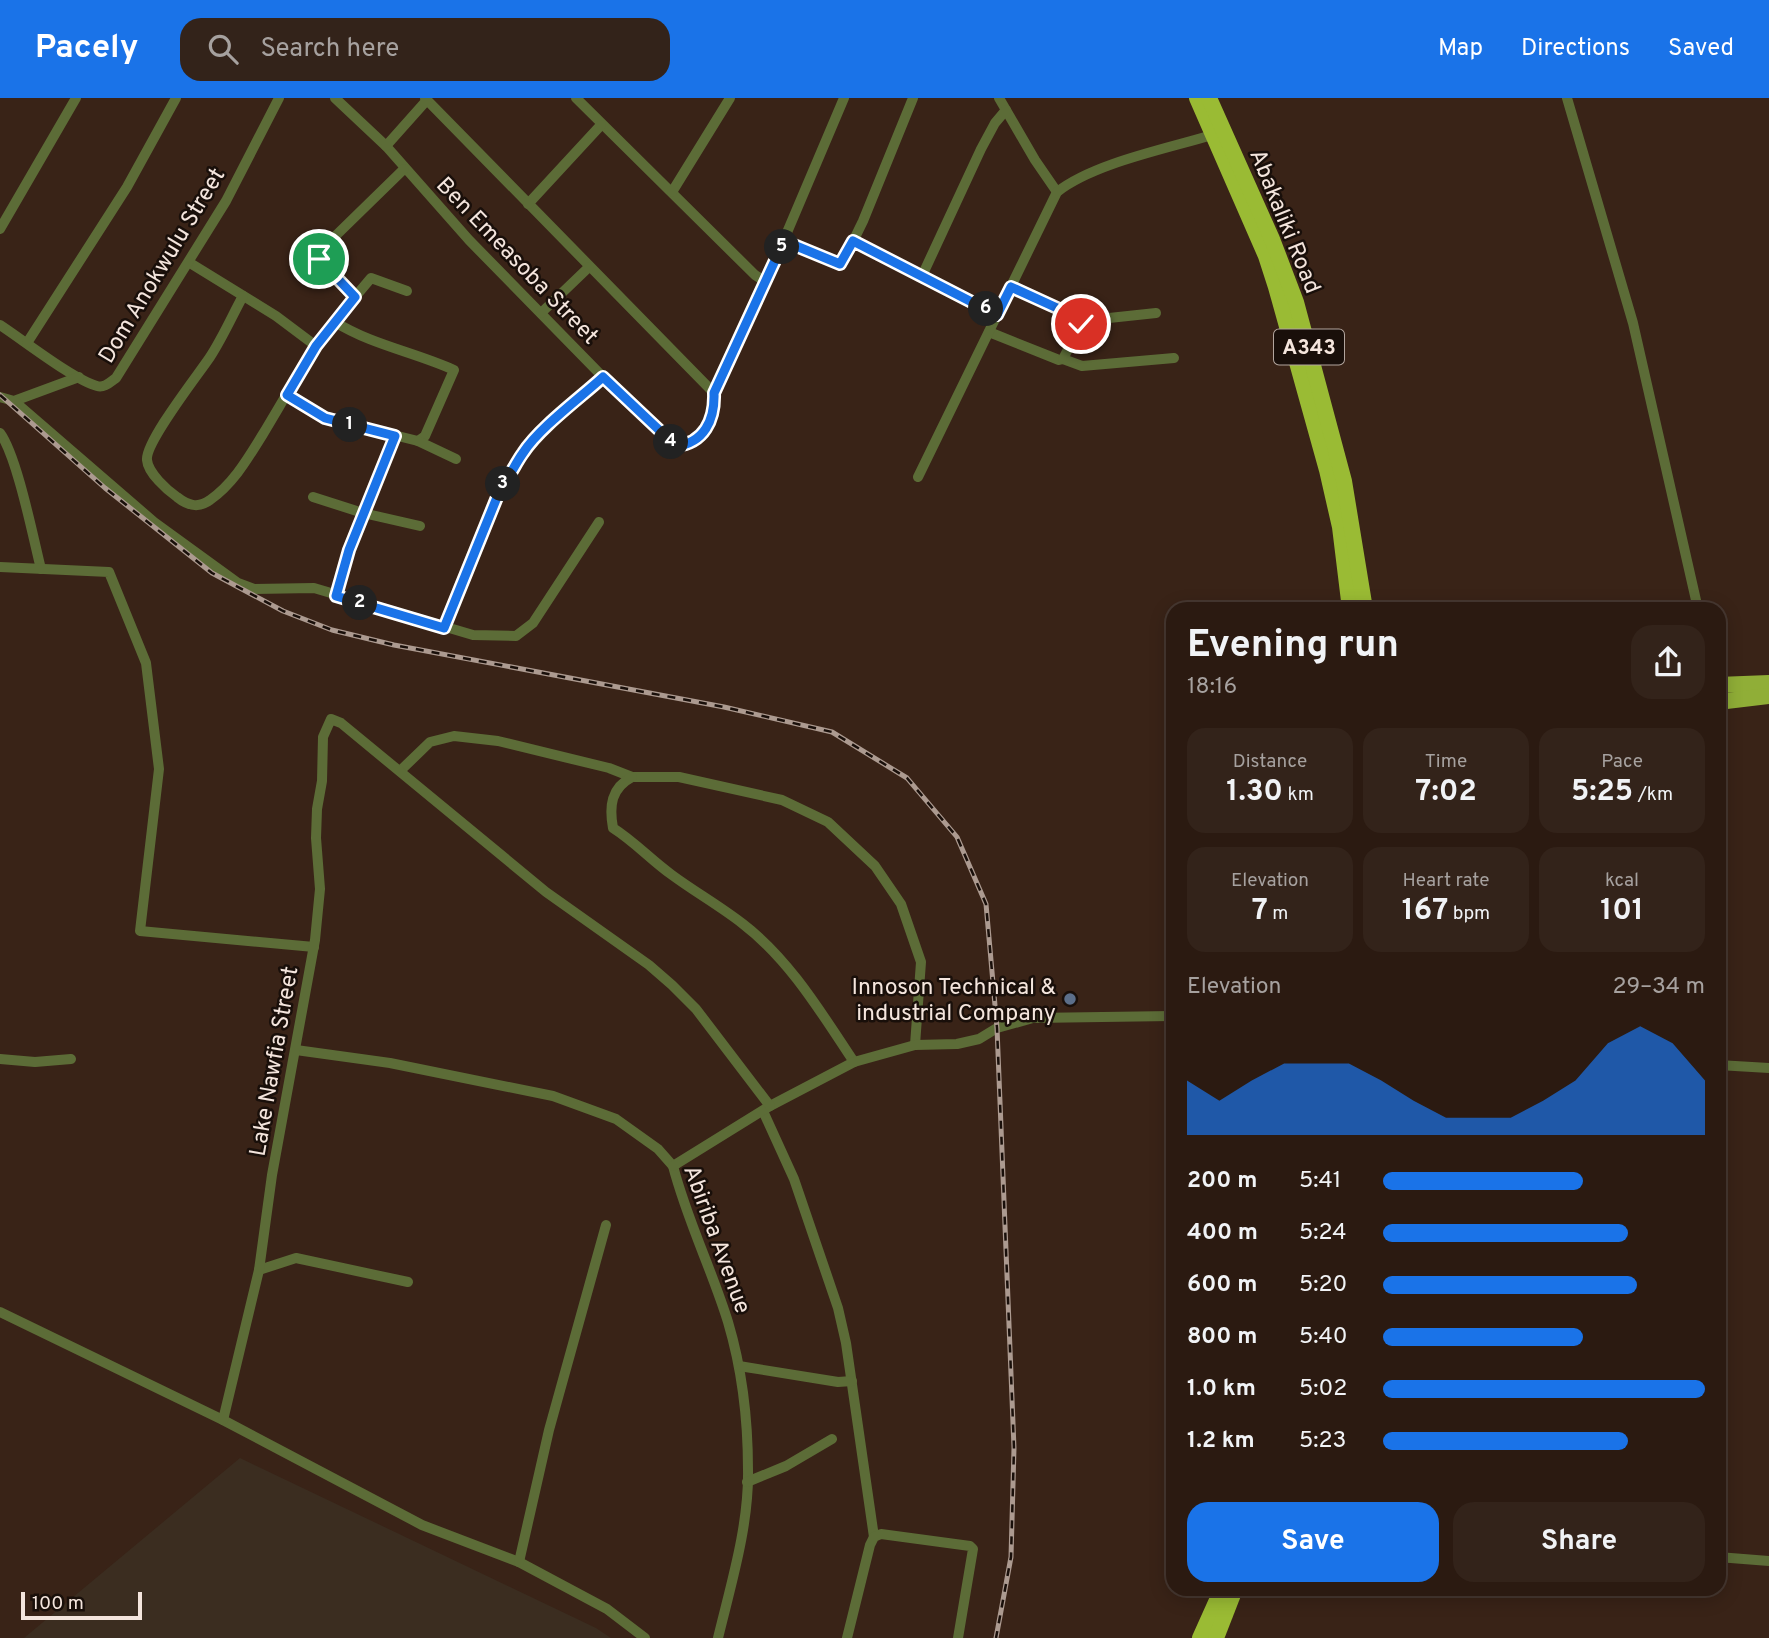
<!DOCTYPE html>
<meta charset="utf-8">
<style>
:root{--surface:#2b1a11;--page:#33231a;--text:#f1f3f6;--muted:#a6a19f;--line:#473831;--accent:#1a73e8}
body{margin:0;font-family:Overpass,sans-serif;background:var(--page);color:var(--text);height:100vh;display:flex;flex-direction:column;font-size:26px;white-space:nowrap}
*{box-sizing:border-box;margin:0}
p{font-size:23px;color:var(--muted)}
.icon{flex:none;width:38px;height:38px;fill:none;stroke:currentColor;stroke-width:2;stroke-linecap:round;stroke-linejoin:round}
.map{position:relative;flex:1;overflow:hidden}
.drawer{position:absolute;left:1166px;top:504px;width:560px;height:994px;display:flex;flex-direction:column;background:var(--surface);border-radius:21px;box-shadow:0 4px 18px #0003,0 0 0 2px var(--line)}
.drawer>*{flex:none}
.scale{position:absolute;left:21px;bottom:18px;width:121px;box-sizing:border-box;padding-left:7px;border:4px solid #f4e5dd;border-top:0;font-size:19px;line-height:24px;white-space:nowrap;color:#f4e5dd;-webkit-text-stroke:5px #190f0a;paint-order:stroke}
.pin{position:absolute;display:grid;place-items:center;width:60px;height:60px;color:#fff;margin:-30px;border:4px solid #fff;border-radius:50%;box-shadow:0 2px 7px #0007}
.km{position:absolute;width:35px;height:35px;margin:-18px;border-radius:50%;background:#222;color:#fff;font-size:19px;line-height:35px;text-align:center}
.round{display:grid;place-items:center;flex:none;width:74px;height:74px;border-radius:21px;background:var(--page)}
.headline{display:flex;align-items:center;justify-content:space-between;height:119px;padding:0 21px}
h1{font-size:38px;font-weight:700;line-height:52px}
.metrics{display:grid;grid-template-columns:repeat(3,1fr);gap:10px;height:119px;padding:7px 21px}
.metrics div{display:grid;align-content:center;border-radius:18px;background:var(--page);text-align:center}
.metrics b{font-size:30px;font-weight:700}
.metrics small{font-size:19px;font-weight:400}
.metrics p{font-size:19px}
.chart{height:196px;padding:14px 21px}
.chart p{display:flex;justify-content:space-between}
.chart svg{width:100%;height:126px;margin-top:7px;fill:var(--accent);opacity:.7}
.primary-button{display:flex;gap:14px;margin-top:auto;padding:14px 21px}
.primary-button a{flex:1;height:80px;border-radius:21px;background:var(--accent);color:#fff;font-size:28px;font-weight:700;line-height:80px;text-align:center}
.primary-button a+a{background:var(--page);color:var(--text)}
ul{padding:0 21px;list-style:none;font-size:23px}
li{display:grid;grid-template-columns:112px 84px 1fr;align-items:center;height:52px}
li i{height:18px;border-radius:9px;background:var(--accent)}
header{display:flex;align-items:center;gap:42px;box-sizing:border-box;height:98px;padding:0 35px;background:var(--accent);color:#fff}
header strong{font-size:33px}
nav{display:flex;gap:38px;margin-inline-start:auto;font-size:24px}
.search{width:490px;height:63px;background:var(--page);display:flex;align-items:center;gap:18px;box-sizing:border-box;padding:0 24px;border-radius:21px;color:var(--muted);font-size:26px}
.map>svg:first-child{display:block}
</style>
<header>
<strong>Pacely</strong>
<div class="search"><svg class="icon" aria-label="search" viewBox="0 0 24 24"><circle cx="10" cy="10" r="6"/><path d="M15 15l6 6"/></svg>Search here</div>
<nav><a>Map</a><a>Directions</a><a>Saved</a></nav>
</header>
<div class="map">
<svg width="1769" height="1540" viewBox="0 0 1769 1540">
<rect width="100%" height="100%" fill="#392317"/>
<path fill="#3b2d20" d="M240 1360 596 1530 611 1540H24Z"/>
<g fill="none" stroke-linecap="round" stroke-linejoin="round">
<g stroke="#5c6c37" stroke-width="10">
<path d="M335 0 386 48 469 142 603 279 676 348C704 345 714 322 714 295L766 184 844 0"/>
<path d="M425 0 714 295"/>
<path d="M576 0 755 177 766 184"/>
<path d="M999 0 1035 62 1057 94"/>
<path d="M1567 0 1633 225 1698 511"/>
<path d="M386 48 427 2"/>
<path d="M404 71 321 152 319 161 355 199 335 224C372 247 414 254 454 272L425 338 418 343"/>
<path d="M672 94 730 0"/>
<path d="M528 106 601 27"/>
<path d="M0 131 76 0"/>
<path d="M784 143 837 165 843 164 863 123 913 0"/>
<path d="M853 143 997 217"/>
<path d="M190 165 276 218 316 248"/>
<path d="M922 178 981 51 995 25 1006 12"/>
<path d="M243 198C232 218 223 239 210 259 198 277 145 344 147 362 148 375 167 392 177 399 187 407 198 411 210 402 234 385 248 360 263 336 286 298 307 259 335 224"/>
<path d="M355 199 371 180 407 193"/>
<path d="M541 215 589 169"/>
<path d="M1081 223 1156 215"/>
<path d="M0 227C23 242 74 282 97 288 105 290 110 284 116 280L226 103 279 0"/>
<path d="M989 234 1059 262 1063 261 1081 226 1078 220 1011 189"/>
<path d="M27 245 127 89 176 0"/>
<path d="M1063 261 1082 268 1174 260"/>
<path d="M287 297 325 320 418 343 456 361"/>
<path d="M0 299 14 303 79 279"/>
<path d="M14 303 154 424 238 485 254 491 314 490 473 537 516 538 533 525 599 424"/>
<path d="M0 335C17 358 33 439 41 471"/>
<path d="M918 379 1057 94C1094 65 1166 51 1212 37"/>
<path d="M313 399 363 415 420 428"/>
<path d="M0 469 109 474 146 565 159 671 140 833 314 849"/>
<path d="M336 498 349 452 395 338"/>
<path d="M444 530 502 388C511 377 515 367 523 355 539 330 580 300 603 279"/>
<path d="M400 673 430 644 454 638 498 643 609 670 632 679H679L782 702 828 724 875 768 901 806 921 864 915 947"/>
<path d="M632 679C611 690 609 708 613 730 635 744 651 762 672 777 695 794 720 808 743 826 790 862 822 916 854 964"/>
<path d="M296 952 390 965 553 998 616 1021 658 1051 673 1068C687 1122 712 1172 728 1224 742 1271 748 1323 748 1372 749 1428 731 1486 718 1540"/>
<path d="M0 961 35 964 71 961"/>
<path d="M1718 967 1769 970"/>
<path d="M763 1013 794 1081 838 1210 846 1245 874 1439"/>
<path d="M673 1068 770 1008 854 964 915 947 957 946 979 941 997 930 1033 920 1172 918"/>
<path d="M259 1172 296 1160 408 1184"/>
<path d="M0 1214 223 1322 422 1427 519 1464 607 1511 645 1540"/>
<path d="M739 1268 838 1284 852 1283"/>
<path d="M223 1322 259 1172 272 1077 315 842 320 791 316 740 317 711 322 683 323 639 331 621 341 625 546 794 649 867 672 887 696 911 770 1008"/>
<path d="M747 1384 786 1368 832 1341"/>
<path d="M1718 1459 1769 1463"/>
<path d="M519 1464 549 1332 606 1127"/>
<path d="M847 1540 870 1447 874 1439 881 1436 970 1448 973 1451 958 1540"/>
</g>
<g stroke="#90ae37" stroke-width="16">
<path d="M1718 587 1769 585"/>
<path d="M1718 604 1769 598"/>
</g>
<g stroke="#9abb34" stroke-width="16">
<path d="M1197 0 1266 158 1276 189 1327 372 1340 429 1350 511"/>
<path d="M1209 0 1272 141 1296 204 1344 383 1365 511"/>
<path d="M1200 1540 1222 1491"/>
<path d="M1216 1540 1235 1491"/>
</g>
<defs>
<path id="rail" d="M0 297 105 390 212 475 283 513 332 532 394 547 724 609 832 634 907 680 957 739 986 806 997 930 1014 1350 1011 1459 996 1540"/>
</defs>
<use href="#rail" stroke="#ac9a90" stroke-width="5"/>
<use href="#rail" stroke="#190f0a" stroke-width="2.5" stroke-dasharray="8" stroke-linecap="butt"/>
</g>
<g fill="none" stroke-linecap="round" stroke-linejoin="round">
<defs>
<path id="route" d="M319 161 355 199 316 248 287 297 325 320 395 338 349 452 336 498 444 530 502 387C511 377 515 366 523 355 539 330 580 300 603 279L676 348C704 345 715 322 714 295L784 143 840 166 853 143 997 217 1011 189 1079 220 1081 226"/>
</defs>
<use href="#route" stroke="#fff" stroke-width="14"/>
<use href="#route" stroke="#1a73e8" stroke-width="9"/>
</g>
<circle fill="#5c6f8a" stroke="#190f0a" stroke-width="2.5" cx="1070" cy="901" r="7"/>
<g text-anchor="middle" stroke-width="5" stroke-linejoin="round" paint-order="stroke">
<rect fill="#190f0a" stroke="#b2a59e" stroke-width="2" x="1274" y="231.5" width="70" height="35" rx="5"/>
<g font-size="21" font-weight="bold" fill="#f4e5dd">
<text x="1309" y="256">A343</text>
</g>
<g font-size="23" fill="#f4e5dd" stroke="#190f0a">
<text transform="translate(1286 123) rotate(68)" y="8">Abakaliki Road</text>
<text transform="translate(518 162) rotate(46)" y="8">Ben Emeasoba Street</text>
<text transform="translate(161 167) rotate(-59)" y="8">Dom Anokwulu Street</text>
<text transform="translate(273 963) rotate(-80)" y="8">Lake Nawfia Street</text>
<text transform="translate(718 1141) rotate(70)" y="8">Abiriba Avenue</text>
</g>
<g font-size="23" fill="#f4e5dd" stroke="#190f0a" text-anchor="end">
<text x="1056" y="896">Innoson Technical &amp;<tspan x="1056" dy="26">industrial Company</tspan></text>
</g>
</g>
</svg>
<div class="scale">100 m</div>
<div class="pin" style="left:319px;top:161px;background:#1e9e55"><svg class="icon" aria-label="arrive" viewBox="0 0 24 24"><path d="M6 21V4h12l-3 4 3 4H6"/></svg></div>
<div class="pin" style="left:1081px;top:226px;background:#d93025"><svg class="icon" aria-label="check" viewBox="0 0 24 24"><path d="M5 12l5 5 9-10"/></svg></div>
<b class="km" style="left:350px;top:327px">1</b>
<b class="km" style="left:360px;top:505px">2</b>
<b class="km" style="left:503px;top:386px">3</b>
<b class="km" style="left:671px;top:344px">4</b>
<b class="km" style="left:782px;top:149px">5</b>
<b class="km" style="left:986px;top:211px">6</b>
<section class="drawer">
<div class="headline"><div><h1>Evening run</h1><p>18:16</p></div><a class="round"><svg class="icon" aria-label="share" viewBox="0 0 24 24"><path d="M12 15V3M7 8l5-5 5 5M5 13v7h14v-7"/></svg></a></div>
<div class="metrics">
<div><p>Distance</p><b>1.30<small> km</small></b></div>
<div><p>Time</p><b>7:02</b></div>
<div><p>Pace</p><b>5:25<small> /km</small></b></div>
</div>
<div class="metrics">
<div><p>Elevation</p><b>7<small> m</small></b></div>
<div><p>Heart rate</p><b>167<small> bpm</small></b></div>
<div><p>kcal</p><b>101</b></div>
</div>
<div class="chart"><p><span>Elevation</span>29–34 m</p>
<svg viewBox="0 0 160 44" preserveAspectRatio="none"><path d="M0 44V25L10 32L20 25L30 19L40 19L50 19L60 25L70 32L80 38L90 38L100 38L110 32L120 25L130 12L140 6L150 12L160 25V44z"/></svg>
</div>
<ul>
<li><b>200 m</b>5:41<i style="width:62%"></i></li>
<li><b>400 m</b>5:24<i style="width:76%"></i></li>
<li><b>600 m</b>5:20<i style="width:79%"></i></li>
<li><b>800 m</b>5:40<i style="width:62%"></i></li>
<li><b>1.0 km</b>5:02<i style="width:100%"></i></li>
<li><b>1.2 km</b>5:23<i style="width:76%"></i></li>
</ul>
<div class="primary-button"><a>Save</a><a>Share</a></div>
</section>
</div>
